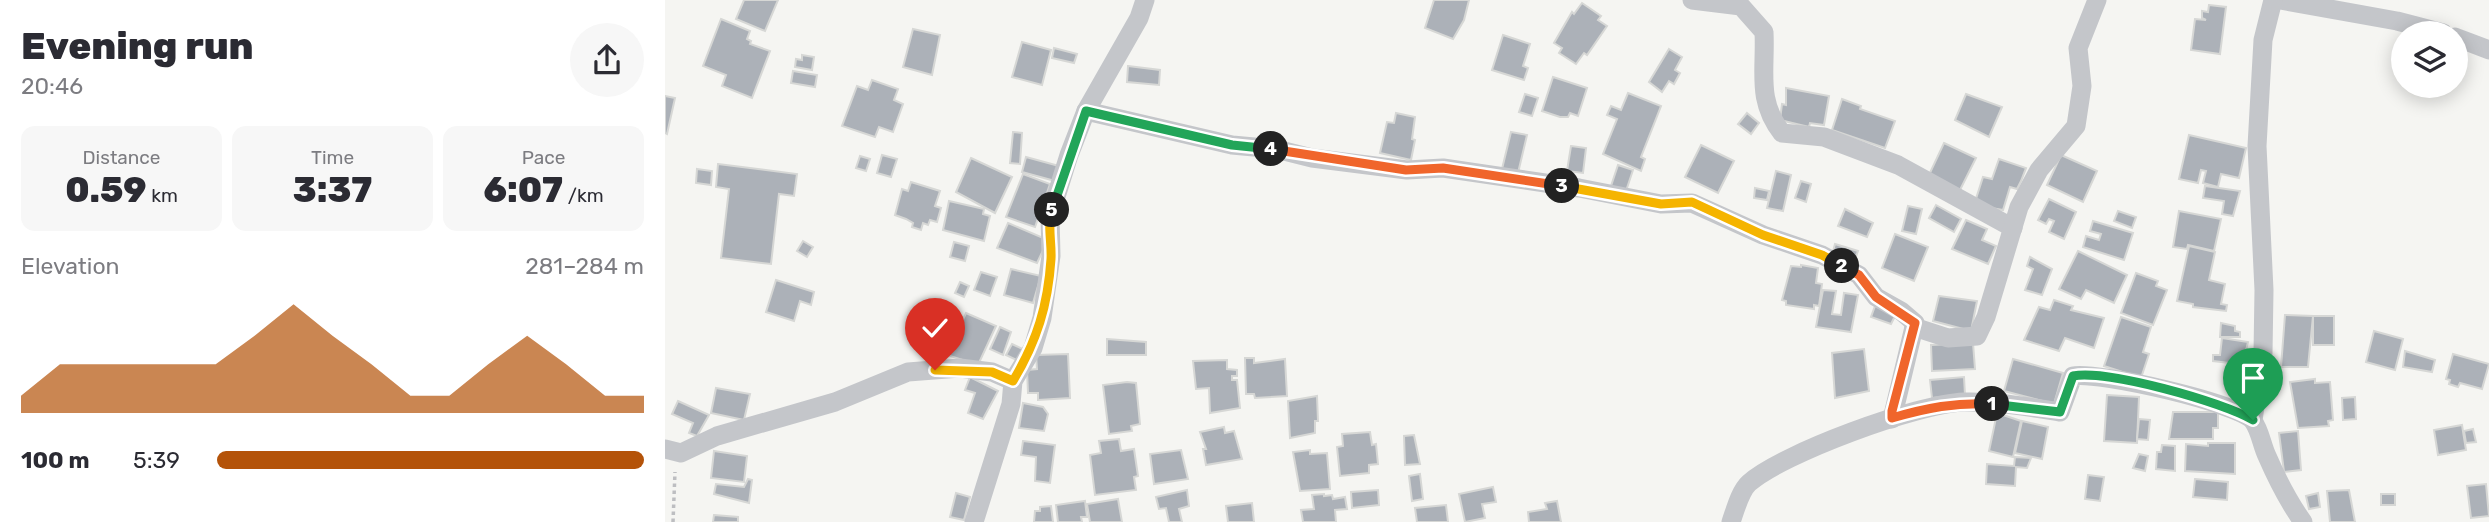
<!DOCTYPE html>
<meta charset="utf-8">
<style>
:root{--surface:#fff;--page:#f7f7f7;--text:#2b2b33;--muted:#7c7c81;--accent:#b45309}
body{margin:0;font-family:Rubik,sans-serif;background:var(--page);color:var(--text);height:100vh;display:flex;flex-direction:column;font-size:26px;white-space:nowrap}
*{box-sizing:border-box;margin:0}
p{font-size:23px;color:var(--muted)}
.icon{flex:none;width:38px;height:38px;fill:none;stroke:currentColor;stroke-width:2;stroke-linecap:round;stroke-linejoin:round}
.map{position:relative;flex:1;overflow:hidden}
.side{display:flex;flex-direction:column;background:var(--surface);width:665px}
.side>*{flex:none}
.controls{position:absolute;left:1726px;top:21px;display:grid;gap:14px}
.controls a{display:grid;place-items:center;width:77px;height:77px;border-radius:50%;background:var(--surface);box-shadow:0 4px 18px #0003;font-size:35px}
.pin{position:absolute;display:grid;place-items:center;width:60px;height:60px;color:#fff;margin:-72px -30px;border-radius:50% 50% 50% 0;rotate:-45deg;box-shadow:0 0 7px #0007}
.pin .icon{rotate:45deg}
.km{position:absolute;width:35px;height:35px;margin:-18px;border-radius:50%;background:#222;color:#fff;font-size:19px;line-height:35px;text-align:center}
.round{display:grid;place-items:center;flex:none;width:74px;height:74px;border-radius:37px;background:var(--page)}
.head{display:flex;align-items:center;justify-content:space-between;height:119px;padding:0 21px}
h1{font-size:38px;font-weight:800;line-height:52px}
.figures{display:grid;grid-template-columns:repeat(3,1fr);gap:10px;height:119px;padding:7px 21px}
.figures div{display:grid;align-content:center;border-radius:14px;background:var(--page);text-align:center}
.figures b{font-size:35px;font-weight:800}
.figures small{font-size:19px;font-weight:400}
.figures p{font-size:19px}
.chart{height:196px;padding:14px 21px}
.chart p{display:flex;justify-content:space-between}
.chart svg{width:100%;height:126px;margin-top:7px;fill:var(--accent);opacity:.7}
ul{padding:0 21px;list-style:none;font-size:23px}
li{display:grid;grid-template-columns:112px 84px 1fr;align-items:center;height:52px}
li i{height:18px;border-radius:9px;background:var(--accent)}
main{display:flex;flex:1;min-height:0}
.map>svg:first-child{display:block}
</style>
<main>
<section class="side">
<div class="head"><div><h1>Evening run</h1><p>20:46</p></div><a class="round"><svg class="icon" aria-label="share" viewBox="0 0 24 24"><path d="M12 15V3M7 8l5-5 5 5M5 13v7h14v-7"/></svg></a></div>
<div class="figures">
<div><p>Distance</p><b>0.59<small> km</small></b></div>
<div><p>Time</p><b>3:37</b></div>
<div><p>Pace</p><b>6:07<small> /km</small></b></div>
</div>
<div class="chart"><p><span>Elevation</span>281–284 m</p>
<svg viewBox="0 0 160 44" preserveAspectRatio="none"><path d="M0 44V38L10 27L20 27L30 27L40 27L50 27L60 17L70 6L80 17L90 27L100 38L110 38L120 27L130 17L140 27L150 38L160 38V44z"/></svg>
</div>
<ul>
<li><b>100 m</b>5:39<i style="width:100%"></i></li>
</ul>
</section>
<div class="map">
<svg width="1824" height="522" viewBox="0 0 1824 522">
<rect width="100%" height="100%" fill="#f5f5f2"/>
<g fill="#acb1b8" stroke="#d6d7d5" stroke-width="2">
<path d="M79 0H113L100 31 71 19Z"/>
<path d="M769 0H804L799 20 788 39 760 28Z"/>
<path d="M917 3 936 16 933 20 942 26 922 55 919 53 911 64 894 53 897 48 889 43 907 12 909 14Z"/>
<path d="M1544 5 1561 7 1555 54 1526 50 1530 19 1541 20 1537 18V11L1543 12Z"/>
<path d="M56 19 85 31 82 39 86 41 85 44 105 51 87 98 57 86 61 75 38 66Z"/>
<path d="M248 29 275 35 267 75 238 67Z"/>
<path d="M838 35 865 44 858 66 863 68 859 80 827 70Z"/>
<path d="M357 42 386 50 377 85 347 77Z"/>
<path d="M389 48 412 54 409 63 387 58Z"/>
<path d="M1004 49 1017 57 1010 70 1015 73 1009 84 1004 81 997 92 984 82Z"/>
<path d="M137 55 149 57 147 70 130 67 131 59 137 60Z"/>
<path d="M463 66 495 70 494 85 462 82Z"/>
<path d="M128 71 152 75 150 87 126 83Z"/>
<path d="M888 77 922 88 913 116 905 113 903 117H895L877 111Z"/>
<path d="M207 80 233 89 229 100 238 104 228 132 214 127 210 137 177 126 192 86 203 90Z"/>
<path d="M1121 88 1164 96 1159 125 1145 123 1144 127 1115 120 1117 104 1121 105Z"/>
<path d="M963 93 996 106 976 157 980 159 976 171 938 154 952 119 942 115 946 106 956 110Z"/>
<path d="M860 94 873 98 867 116 854 112Z"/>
<path d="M1301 94 1337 107 1324 137 1290 120Z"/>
<path d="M0 96 10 98 2 134 0 133Z"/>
<path d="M1177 99 1196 106 1195 109 1230 121 1220 148 1167 130Z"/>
<path d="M731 113 750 117 747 139 750 140 746 160 715 153 722 122 729 123Z"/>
<path d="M1082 113 1094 123 1086 134 1073 124Z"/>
<path d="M348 132 357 133 355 164 345 163Z"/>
<path d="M846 132 862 135 853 173 837 169Z"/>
<path d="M1524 135 1581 148 1574 178 1556 174 1553 187 1538 183 1541 171 1536 170 1533 183 1514 179Z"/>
<path d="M1279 143 1311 158 1294 192 1263 177Z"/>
<path d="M1036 145 1069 161 1053 193 1020 177Z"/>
<path d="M906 146 921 148 918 173 902 171Z"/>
<path d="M217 155 232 159 226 177 212 173Z"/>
<path d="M1396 155 1432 171 1418 202 1382 185Z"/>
<path d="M195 156 205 159 201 171 191 168Z"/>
<path d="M361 157 394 166 390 181 357 172Z"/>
<path d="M306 158 347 177 330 213 291 192Z"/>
<path d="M1334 159 1361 168 1356 181 1352 189 1345 187 1338 210 1309 205 1318 177 1327 179Z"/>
<path d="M53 164 132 174 129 196 114 194 106 264 56 258 64 189 51 187Z"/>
<path d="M953 165 968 170 960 194 945 189Z"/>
<path d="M32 169 47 171 46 185 31 183Z"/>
<path d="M1111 171 1126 175 1118 211 1102 208Z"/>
<path d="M358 174 385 184 370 227 341 217Z"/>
<path d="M1136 181 1146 184 1141 202 1130 198Z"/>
<path d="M246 182 275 191 270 206 276 208 272 222 265 220 263 225 258 223 256 230 247 227 248 223 241 219 230 215 237 189 243 191Z"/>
<path d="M1540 186 1575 191 1568 216 1557 214 1559 201 1538 198Z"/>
<path d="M1090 188 1104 191 1102 200 1089 198Z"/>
<path d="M1384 199 1411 212 1399 239 1384 232 1389 221 1384 219 1381 224 1373 220Z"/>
<path d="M284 201 319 209 318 214 325 216 319 241 278 230Z"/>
<path d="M1271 205 1296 219 1289 232 1264 218Z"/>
<path d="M1243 206 1257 209 1251 234 1237 231Z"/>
<path d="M1180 209 1208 223 1202 237 1173 226Z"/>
<path d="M1453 211 1471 217 1467 228 1449 221Z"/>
<path d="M1514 211 1556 219 1549 251 1523 245 1522 249 1508 247Z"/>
<path d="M1301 220 1322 229 1317 240 1331 246 1323 264 1287 249Z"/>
<path d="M1428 221 1468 233 1459 260 1418 247 1421 236 1434 240 1436 234 1425 231Z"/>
<path d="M343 223 383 240 372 263 332 248Z"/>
<path d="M1230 234 1263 247 1249 281 1217 268Z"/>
<path d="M138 241 148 247 142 257 132 251Z"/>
<path d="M289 242 304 246 300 261 285 257Z"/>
<path d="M1170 244 1193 251 1189 262 1167 255Z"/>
<path d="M1524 246 1550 252 1544 280 1560 284 1556 304 1562 305 1561 311 1528 307V304L1512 301Z"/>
<path d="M1413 251 1462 275 1449 303 1421 290 1416 299 1394 289Z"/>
<path d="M1365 257 1387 269 1377 295 1360 290 1368 269 1362 266Z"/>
<path d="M1136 265 1153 268 1151 283 1157 284 1154 306 1149 305V309L1121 305V301L1117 300 1126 266 1136 267Z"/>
<path d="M346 269 376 276 368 303 339 295Z"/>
<path d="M316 272 332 277 325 296 309 290Z"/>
<path d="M1471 273 1493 281 1491 286 1502 290 1488 325 1456 313Z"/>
<path d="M111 280 149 292 146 305 135 301 129 321 101 312Z"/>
<path d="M295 282 304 286 299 297 290 293Z"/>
<path d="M1158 290 1171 291 1167 314 1176 315 1179 293 1193 295 1186 332 1151 327Z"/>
<path d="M1274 296 1312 301 1306 331 1268 321Z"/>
<path d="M1389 300 1408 306 1406 310 1439 318 1429 348 1400 338 1394 351 1359 340 1374 307 1385 310Z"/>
<path d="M266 302 275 305 272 316 262 313Z"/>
<path d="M1210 306 1231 314 1226 324 1206 317Z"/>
<path d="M251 312 282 319 286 322 284 329 276 327 273 340 245 333Z"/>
<path d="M301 313 331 326 313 365 282 355Z"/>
<path d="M1620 315 1648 316 1643 367H1616Z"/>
<rect x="1648" y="316" width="21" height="29"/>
<path d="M1456 317 1486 327 1478 352 1484 354 1476 378 1439 366Z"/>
<path d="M1556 323 1570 326V331L1575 332V337H1555Z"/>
<path d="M335 327 346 332 338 355 325 349Z"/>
<path d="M1709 331 1738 339 1730 370 1701 362Z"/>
<path d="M1557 338 1583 342 1573 384 1562 383 1565 363 1548 361V355H1555Z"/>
<path d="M442 339 481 342V355H442Z"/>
<path d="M1308 343 1310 369 1267 371 1266 345Z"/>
<path d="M347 344 362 351 354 361 341 355Z"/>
<path d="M1199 349 1204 391 1170 398 1167 353Z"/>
<path d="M1740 351 1770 360 1767 372 1738 367Z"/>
<path d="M403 354 405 398 373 400V393H363L362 370 372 369 371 355Z"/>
<path d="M1788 354 1824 364 1817 389 1795 383 1793 387 1784 384 1785 380 1781 379Z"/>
<path d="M580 358H589V363L620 359 622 396 590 398 589 394H581Z"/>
<path d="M1348 359 1398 373 1389 404 1339 391Z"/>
<path d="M562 360V369L572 370V376H567V380H572L575 408 545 413 544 388 531 389 528 361Z"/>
<path d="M305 377 333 391 318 419 303 413 310 393 300 390Z"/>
<path d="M1299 377 1300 395 1267 398 1265 380Z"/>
<path d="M1650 379V383L1665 382 1668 420 1663 421 1664 426 1633 428 1625 382Z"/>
<path d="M462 382 471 383 475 424 466 426 467 431 444 434 438 385Z"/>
<path d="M51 388 85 394 79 420 46 413Z"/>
<path d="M1442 395 1474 397 1472 443 1439 441Z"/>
<path d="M652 396 653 421H650V433L625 438 623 401Z"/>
<path d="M1690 397 1691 419 1678 420 1677 398Z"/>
<path d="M13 401 44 415 32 436 24 433 28 423 7 414Z"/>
<path d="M358 403 378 407 383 414 379 431 354 428Z"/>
<path d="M1508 412H1553V428H1548V439H1504Z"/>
<path d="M1332 413 1356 421 1348 457 1324 451Z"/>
<path d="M1474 419 1485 420 1483 440 1472 439Z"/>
<path d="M1357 421 1383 427 1377 459 1350 453Z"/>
<path d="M1797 425 1801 450 1773 455 1769 430Z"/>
<path d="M559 427 560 433 569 431 577 459 541 465 538 449H541L535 432Z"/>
<path d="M1808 429 1811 442 1801 443 1799 431Z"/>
<path d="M1633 431 1636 470 1619 472 1614 433Z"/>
<path d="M705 432 707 445 711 444 713 464 704 465V473L675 476 672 447 678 446 677 434Z"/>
<path d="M749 435 755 464 740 465 739 436Z"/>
<path d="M454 439 456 451 469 449 473 476 469 477 471 490 430 495 425 455 436 453 434 441Z"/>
<path d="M358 441 390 445 385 483 370 481 371 457 356 455Z"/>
<path d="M1543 443H1570V474L1520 471 1521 444 1543 446Z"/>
<path d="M1497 445 1510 446V471L1491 469 1492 452H1496Z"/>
<path d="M516 450 523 479 489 484 485 454Z"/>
<path d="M645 450V454L662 453 665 489 635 491 628 452Z"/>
<path d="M49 451 82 456 79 482 46 478Z"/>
<path d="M1474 454 1483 456 1480 471 1468 468Z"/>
<path d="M1350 457 1366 458 1362 468 1351 467 1350 486 1321 484 1322 464 1349 466Z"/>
<path d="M755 474 758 499 747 501 744 476Z"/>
<path d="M1423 475 1439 477 1435 501 1420 499Z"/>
<path d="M83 479 87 480 84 503 49 494 51 484 79 487Z"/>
<path d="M1530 479 1563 482 1562 500 1528 497Z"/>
<path d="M1821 484 1824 516 1806 518 1802 486Z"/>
<path d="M828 487 831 502 817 504 820 518 800 522 794 494Z"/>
<path d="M522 490 524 506 514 509 517 522H504L501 508 494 509 491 497Z"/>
<path d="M713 490 714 505 687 508 686 492Z"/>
<path d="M1684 490 1690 522H1665L1662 491Z"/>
<path d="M291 493 305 497 299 520 285 517Z"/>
<path d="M1653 493 1655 507 1644 509 1641 496Z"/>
<path d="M659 494V496L667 495 668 499 680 497 682 509 670 510 671 522H638L636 510 649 509 647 495Z"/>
<rect x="1716" y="494" width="14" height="11"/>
<path d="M453 499 457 522H425L422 504Z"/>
<path d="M420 501 422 517H416L417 522H393L391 505Z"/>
<path d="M892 501 896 522H864L863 512 882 509 880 503Z"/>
<path d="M587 503 589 522H563L561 506Z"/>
<path d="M781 505 783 522H752L750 508Z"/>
<path d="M386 506 388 522H369L370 511H375V507Z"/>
<path d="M49 515 73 517V522H48Z"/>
</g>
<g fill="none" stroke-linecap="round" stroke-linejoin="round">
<path stroke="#bdbec1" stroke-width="3.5" stroke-dasharray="3.5 3.5" stroke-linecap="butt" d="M8 522 10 472"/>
<g stroke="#c4c6ca" stroke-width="19">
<path d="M1027 0 1076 6 1099 32C1101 71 1091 100 1117 133L1159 137 1233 165 1348 228"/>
<path d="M1615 0 1732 21 1778 33"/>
<path d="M1790 37 1824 50"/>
<path d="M421 111 567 145 611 149 647 158 742 170 778 168 914 188 996 204 1027 203 1098 235 1157 255 1194 275 1211 297 1236 311 1250 323 1227 419"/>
<path d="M1249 327 1283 338 1312 336 1321 317 1354 207 1374 170 1411 126 1417 86 1413 48 1432 0"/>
<path d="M1588 420 1598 353 1599 290 1592 146 1598 40 1608 0"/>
<path d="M0 449 16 453 52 436 170 402 243 372 295 368 327 372 348 381"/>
<path d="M309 522 346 404 348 381 368 348 377 318 386 256 385 216 404 155 421 111 474 18 480 0"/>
<path d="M1066 522C1070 511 1075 491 1084 483 1118 453 1252 404 1299 402 1331 401 1364 407 1395 412L1408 376C1431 371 1575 403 1588 421 1595 430 1597 446 1602 456 1612 479 1623 501 1638 522"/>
</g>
</g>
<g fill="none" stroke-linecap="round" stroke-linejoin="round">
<defs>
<path id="split-1" d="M1327 404 1395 412 1408 376C1441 369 1558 402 1588 420"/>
<path id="split-2" d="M1177 266 1194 275 1211 297 1250 323 1227 411V418C1261 408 1291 402 1327 404"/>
<path id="split-3" d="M897 186 996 204 1027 202 1098 235 1157 255 1177 266"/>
<path id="split-4" d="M606 149 741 170 778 168 897 186"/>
<path id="split-5" d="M387 210 421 111 567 145 606 149"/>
<path id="split-6" d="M270 370 327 372 348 381C372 341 383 305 386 259 387 243 382 225 387 210"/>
</defs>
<use href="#split-1" stroke="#fff" stroke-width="14"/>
<use href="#split-2" stroke="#fff" stroke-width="14"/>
<use href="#split-3" stroke="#fff" stroke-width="14"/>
<use href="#split-4" stroke="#fff" stroke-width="14"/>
<use href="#split-5" stroke="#fff" stroke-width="14"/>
<use href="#split-6" stroke="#fff" stroke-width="14"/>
<use href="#split-1" stroke="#22a559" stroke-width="9"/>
<use href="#split-2" stroke="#f0652b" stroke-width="9"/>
<use href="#split-3" stroke="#f5b400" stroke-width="9"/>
<use href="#split-4" stroke="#f0652b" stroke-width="9"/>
<use href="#split-5" stroke="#22a559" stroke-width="9"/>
<use href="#split-6" stroke="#f5b400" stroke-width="9"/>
</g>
</svg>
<div class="controls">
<a><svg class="icon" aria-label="layers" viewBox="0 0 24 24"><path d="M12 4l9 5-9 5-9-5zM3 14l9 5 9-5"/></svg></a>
</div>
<div class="pin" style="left:1588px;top:420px;background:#1e9e55"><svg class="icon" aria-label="arrive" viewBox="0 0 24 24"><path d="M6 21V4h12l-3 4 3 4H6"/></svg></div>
<div class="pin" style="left:270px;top:370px;background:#d93025"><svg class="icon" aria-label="check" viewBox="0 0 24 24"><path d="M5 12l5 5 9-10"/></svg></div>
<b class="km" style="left:1327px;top:404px">1</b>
<b class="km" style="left:1177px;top:266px">2</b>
<b class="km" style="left:897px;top:186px">3</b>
<b class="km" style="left:606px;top:149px">4</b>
<b class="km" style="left:387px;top:210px">5</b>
</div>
</main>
